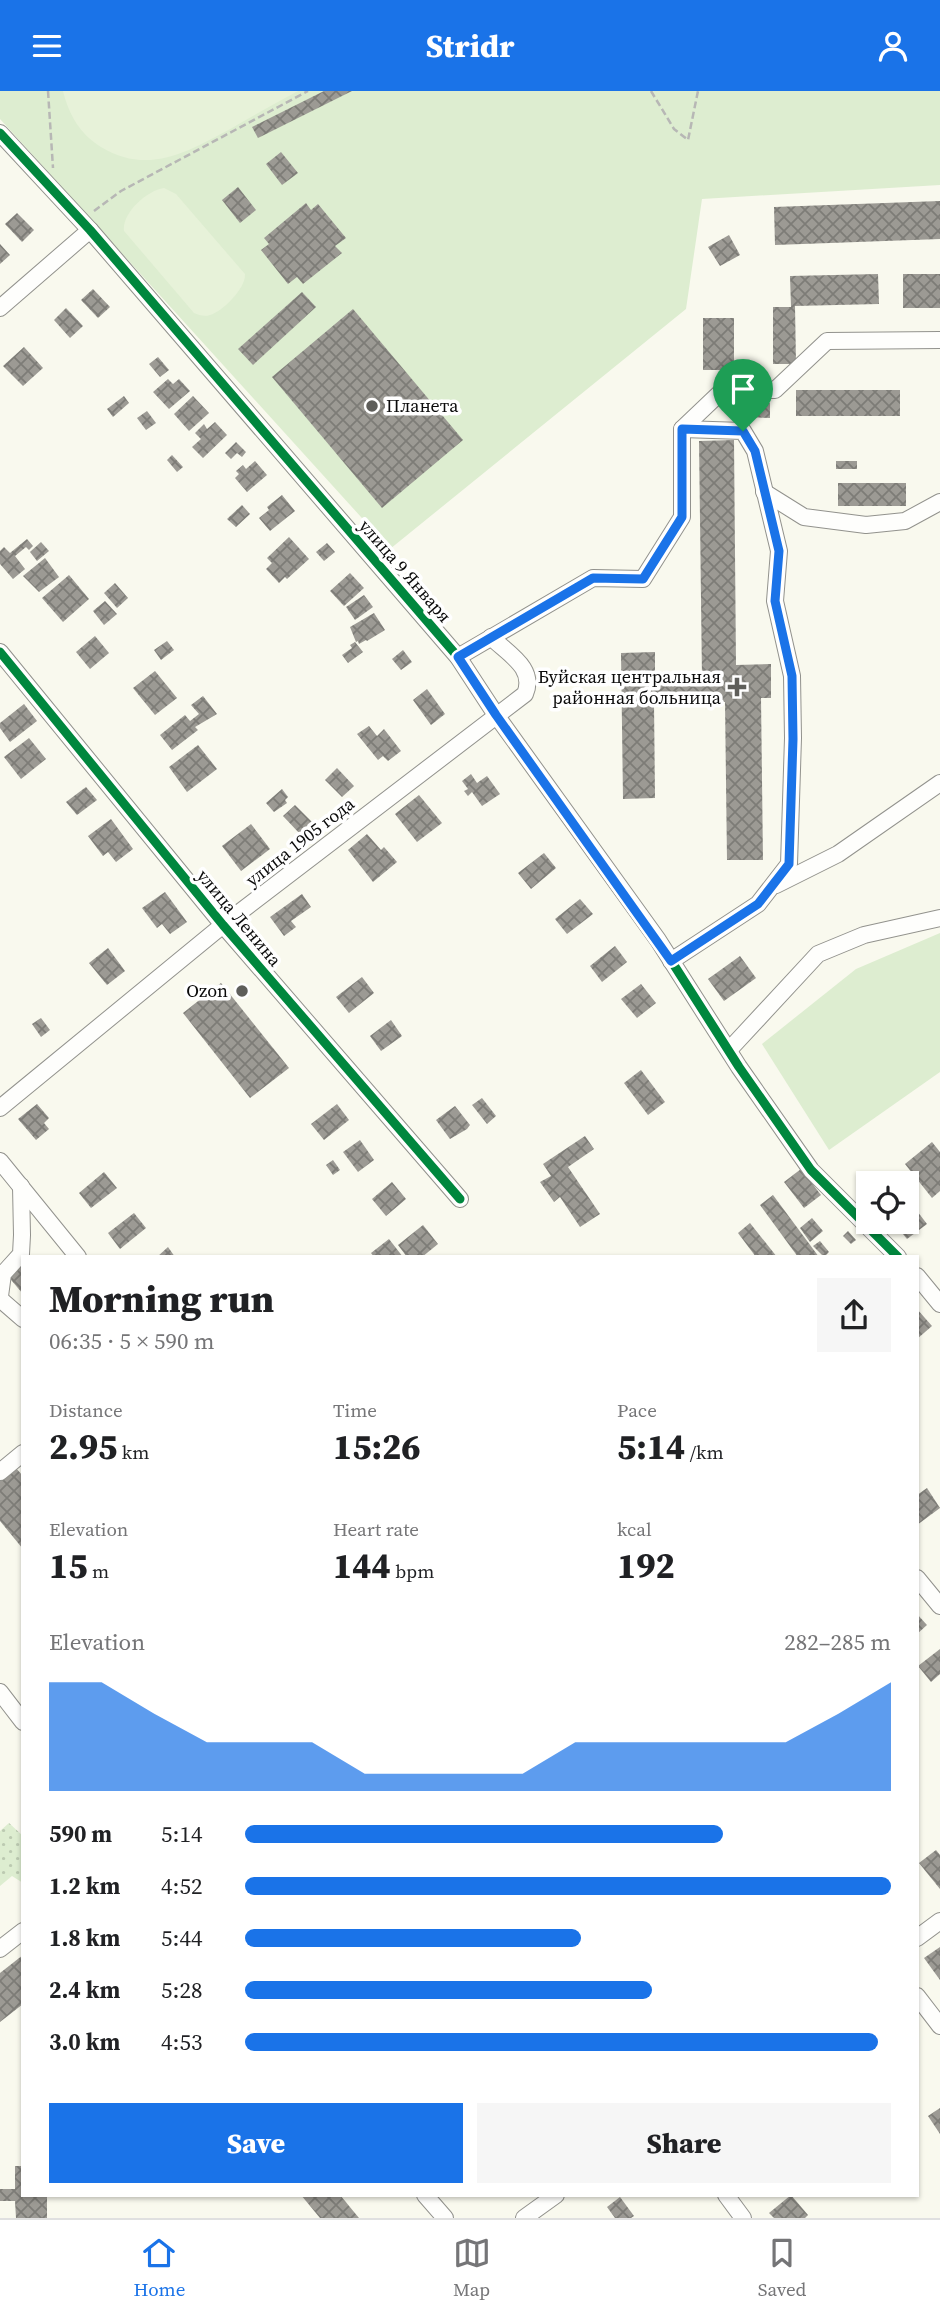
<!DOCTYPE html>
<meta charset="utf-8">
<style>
:root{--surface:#fff;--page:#f6f6f6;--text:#202124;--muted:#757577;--line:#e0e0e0;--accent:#1a73e8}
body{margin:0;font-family:"Source Serif 4",serif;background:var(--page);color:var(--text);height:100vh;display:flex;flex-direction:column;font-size:26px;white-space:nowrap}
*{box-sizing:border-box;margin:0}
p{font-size:23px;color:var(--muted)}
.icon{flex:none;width:38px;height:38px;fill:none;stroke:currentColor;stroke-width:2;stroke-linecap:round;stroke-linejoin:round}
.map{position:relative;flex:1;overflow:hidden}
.sheet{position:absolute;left:21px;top:1164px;width:898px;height:942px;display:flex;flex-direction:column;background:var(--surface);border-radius:0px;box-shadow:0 2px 5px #0004}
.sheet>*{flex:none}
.controls{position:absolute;left:856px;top:1080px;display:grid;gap:14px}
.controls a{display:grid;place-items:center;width:63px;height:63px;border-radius:0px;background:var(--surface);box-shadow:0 2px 5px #0004;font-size:35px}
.pin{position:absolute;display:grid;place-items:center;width:60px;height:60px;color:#fff;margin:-72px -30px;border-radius:50% 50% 50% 0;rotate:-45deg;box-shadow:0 0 7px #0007}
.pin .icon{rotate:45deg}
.round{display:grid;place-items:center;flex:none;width:74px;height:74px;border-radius:0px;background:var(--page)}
.head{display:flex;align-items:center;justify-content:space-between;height:119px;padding:0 28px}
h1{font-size:38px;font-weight:800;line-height:52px}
.stats{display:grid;grid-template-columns:repeat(3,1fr);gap:10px;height:119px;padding:7px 28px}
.stats div{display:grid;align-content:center}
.stats b{font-size:35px;font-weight:800}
.stats small{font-size:19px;font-weight:400}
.stats p{font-size:19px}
.chart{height:196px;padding:14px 28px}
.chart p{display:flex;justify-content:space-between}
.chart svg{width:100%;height:126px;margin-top:7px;fill:var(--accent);opacity:.7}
.primary-button{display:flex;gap:14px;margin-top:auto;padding:14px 28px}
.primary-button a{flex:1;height:80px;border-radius:0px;background:var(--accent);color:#fff;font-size:28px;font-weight:800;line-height:80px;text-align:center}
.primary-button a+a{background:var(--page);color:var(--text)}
ul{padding:0 28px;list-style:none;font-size:23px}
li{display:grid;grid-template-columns:112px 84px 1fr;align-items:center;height:52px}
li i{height:18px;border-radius:9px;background:var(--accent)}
header{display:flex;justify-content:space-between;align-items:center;height:91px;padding:0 28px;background:var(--accent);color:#fff;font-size:32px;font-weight:800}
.tabs{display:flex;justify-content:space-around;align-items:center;height:98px;border-top:2px solid var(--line);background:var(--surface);font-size:19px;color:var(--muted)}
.tabs a{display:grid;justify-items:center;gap:4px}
.tabs .active{color:var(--accent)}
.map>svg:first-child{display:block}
</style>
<header><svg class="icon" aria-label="menu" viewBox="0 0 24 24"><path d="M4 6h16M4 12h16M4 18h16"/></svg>Stridr<svg class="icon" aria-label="person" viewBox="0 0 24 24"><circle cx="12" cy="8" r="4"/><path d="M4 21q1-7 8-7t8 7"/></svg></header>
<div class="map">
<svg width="940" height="2127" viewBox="0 0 940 2127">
<defs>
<pattern id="park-dots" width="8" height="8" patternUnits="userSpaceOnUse" patternTransform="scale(1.75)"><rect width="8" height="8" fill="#ddedd0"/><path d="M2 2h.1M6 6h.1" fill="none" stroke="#bccab1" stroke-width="1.8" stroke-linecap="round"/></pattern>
<pattern id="building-cross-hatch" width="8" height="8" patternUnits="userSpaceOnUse" patternTransform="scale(1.75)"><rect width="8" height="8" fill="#9c9a94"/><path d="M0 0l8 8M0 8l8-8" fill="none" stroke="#7d7c77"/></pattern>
</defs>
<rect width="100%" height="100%" fill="#f9f9ee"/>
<g fill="#ddedd0">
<path d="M0 0H940V94L702 108 686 218 390 458 0 28Z"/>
<path d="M940 842V981L829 1059 762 953 856 878Z"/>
</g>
<path fill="url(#park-dots)" d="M9 1732 23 1745V1792L12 1785 0 1795V1740Z"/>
<g fill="#e7f2d9">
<path d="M63 0H298C276 12 254 24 232 37 189 60 149 85 101 56 80 43 69 24 63 0Z"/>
<path d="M164 97 176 103 245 183C246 197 223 220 210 224 204 226 199 224 194 222L124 140C122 122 146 100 164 97Z"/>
</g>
<g fill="url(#building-cross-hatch)">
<path d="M324 0H352L258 47 252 36Z"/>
<path d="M281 61 298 82 282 94 266 73Z"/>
<path d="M238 96 256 119 240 132 222 109Z"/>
<path d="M940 110V148L775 154 774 116Z"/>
<path d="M306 112 311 119 318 113 346 147 335 155 342 162 303 193 297 186 288 193 261 159 269 153 264 147Z"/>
<path d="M17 122 34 139 22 151 5 133Z"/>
<path d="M729 144 740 164 720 175 708 156Z"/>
<path d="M0 153 10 164 0 173Z"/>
<path d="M878 183 879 213 795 215 796 273H773V216H791L790 185Z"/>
<rect x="903" y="183" width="37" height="34"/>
<path d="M93 198 110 216 98 227 81 209Z"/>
<path d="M302 201 316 216 253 274 238 258Z"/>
<path d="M66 217 83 235 70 247 54 229Z"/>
<path d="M353 218 463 349 382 417 272 286Z"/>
<rect x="703" y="227" width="31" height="52"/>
<path d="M24 256 43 277 23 295 3 275Z"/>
<path d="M158 266 169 279 160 286 149 273Z"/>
<path d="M168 288 173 293 179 288 190 300 169 318 153 301Z"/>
<rect x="796" y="299" width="104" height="26"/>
<path d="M124 305 129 312 113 326 107 318Z"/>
<path d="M193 305 209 322 189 340 174 323Z"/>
<path d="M744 311 770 312V327L743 326Z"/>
<path d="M147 320 156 332 146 339 137 327Z"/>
<path d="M215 331 227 344 203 367 192 356 201 348 195 342 204 333 207 338Z"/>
<path d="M734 349 736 574 771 573V607H761L763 769H727L725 611 654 612 655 707 623 708 621 562 655 561V587H702L699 350Z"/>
<path d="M236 351 246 361 242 366 237 362 231 368 225 362Z"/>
<path d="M172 364 183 376 177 381 167 369Z"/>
<path d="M255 370 267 384 247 401 235 387 239 383 236 380 243 374 246 378Z"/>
<rect x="836" y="370" width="21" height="8"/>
<rect x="838" y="392" width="68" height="23"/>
<path d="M282 404 295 420 270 440 259 427 269 419 267 416Z"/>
<path d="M242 414 250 423 236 436 227 428Z"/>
<path d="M289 446 309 468 287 488 285 486 279 492 266 478 272 472 267 467Z"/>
<path d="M27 448 33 455 29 459 26 456 15 465 25 478 13 488 0 473V460L4 456 10 462Z"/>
<path d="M41 451 49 460 37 470 30 461Z"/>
<path d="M327 452 335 461 324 470 316 461Z"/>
<path d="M45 467 59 486 39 501 23 485Z"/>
<path d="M350 482 364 497 344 515 330 500Z"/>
<path d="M69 484 89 508 63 531 42 507Z"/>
<path d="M115 492 128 507 117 517 104 502Z"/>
<path d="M364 504 373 516 355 529 346 516Z"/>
<path d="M105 510 117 523 104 534 93 520Z"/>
<path d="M374 522 385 539 367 550 366 549 359 553 358 550 356 551 350 536Z"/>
<path d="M95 545 109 562 90 578 76 561Z"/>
<path d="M167 550 174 559 161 569 154 559Z"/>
<path d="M355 551 363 561 348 572 342 564 352 557 350 554Z"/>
<path d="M403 559 412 571 401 579 392 568Z"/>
<path d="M155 580 177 607 155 624 133 597Z"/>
<path d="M427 598 445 623 431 634 413 609Z"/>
<path d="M203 605 217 623 195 636 198 639 172 659 160 644 185 624 190 630 199 623 191 614Z"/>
<path d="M24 613 37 630 10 651 0 637V632Z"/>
<path d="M369 635 377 645 384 638 401 660 388 670 383 665 378 669 357 643Z"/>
<path d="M29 647 46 668 21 688 4 666Z"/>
<path d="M198 654 217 678 187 701 169 676Z"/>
<path d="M337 677 354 695 342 706 325 689Z"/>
<path d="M471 683 477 692 487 685 500 703 482 715 472 701 468 705 464 700 468 698 462 690Z"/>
<path d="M86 696 97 709 77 724 66 711Z"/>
<path d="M282 698 288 706 285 709 287 712 274 721 266 712Z"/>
<path d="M419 704 442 732 417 751 395 723Z"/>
<path d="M295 714 312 731 300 743 283 725Z"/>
<path d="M111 728 133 758 116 771 108 761 103 765 88 745Z"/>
<path d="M251 733 270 758 241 780 222 755Z"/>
<path d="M367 743 381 759 384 756 397 771 373 791 348 759Z"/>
<path d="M544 762 556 777 531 798 518 782Z"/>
<path d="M165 801 187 831 170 843 162 833 157 837 142 817Z"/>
<path d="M302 803 311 816 291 830 296 836 284 845 270 826Z"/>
<path d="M580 808 593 823 567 843 555 828Z"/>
<path d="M615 855 627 871 602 891 590 875Z"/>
<path d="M108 857 125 880 107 894 89 872Z"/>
<path d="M740 865 756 887 724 910 708 888Z"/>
<path d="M362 886 374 902 349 922 336 906Z"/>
<path d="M221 892 289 977 250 1007 183 922Z"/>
<path d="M641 893 656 912 637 927 621 908Z"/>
<path d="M41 927 50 939 41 946 32 933Z"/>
<path d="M391 929 402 945 381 960 370 945Z"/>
<path d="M641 979 665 1011 648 1024 624 992Z"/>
<path d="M482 1007 496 1025 487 1033 472 1014Z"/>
<path d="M37 1013 49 1027 44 1032 49 1038 36 1049 18 1028Z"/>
<path d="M337 1013 349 1029 324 1049 311 1033Z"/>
<path d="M455 1015 470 1034 467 1038 450 1048 436 1029Z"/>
<path d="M585 1045 594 1058 568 1076 600 1123 580 1136 560 1106 554 1111 540 1091 551 1085 543 1073Z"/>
<path d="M360 1049 374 1069 358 1081 343 1061Z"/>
<path d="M932 1051 940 1061V1100L932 1107 905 1073Z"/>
<path d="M333 1069 340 1079 333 1084 326 1074Z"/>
<path d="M801 1078 821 1104 804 1117 784 1091Z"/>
<path d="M104 1081 117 1097 91 1117 79 1102Z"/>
<path d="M392 1091 406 1108 386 1125 372 1108Z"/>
<path d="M773 1104 819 1166H798L760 1114Z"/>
<path d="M917 1120 927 1133 907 1148 897 1136Z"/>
<path d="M134 1122 146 1137 120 1158 108 1142Z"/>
<path d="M812 1127 823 1140 810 1151 800 1137Z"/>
<path d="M750 1132 777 1166H756L738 1142Z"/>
<path d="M423 1134 438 1153 422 1166H407L398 1154Z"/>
<path d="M848 1140 856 1149 851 1153 843 1145Z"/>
<path d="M389 1148 403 1166H374L371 1162Z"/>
<path d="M820 1150 829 1161 824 1166 813 1155Z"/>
<path d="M168 1156 175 1166H157Z"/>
<path d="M23 1170V1203L6 1183Z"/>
<path d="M917 1218 932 1235 917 1248Z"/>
<path d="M15 1376 23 1385V1458L0 1430V1388Z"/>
<path d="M927 1397 940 1417 917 1434V1404Z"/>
<path d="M917 1523 927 1534 917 1543Z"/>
<path d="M940 1558V1583L931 1591 918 1575Z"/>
<path d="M936 1759 940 1764V1798L919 1772Z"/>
<path d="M940 1856V1889L924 1867Z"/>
<path d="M23 1864V1913L0 1931V1882Z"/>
<path d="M940 2017V2043L928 2025Z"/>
<path d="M15 2075H23V2104H47V2127H16L15 2110H0V2098H15Z"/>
<path d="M301 2104H340L359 2127H320Z"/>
<path d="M791 2104 808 2124 805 2127H774L769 2122Z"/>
<path d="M620 2106 634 2125 631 2127H615L607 2116Z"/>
</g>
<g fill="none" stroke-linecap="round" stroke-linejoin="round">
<defs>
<g id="minor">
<path d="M0 42 90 139 458 566 496 624 658 849 739 976 811 1079 898 1166"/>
<path d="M0 217 90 139"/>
<path d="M764 401 804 426 866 434 905 430 940 411"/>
<path d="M0 561 223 834 460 1108"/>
<path d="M458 566 593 487 643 488 682 426V338L723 299H775L827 250 940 249"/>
<path d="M776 794 838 763 940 692"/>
<path d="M671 870 758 813 789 773 793 647 792 585 775 510 779 460 755 360 743 340 682 338"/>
<path d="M729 959 818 863 864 844 940 827"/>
<path d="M0 1017 223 834 525 603C536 577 508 563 491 546"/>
<path d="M0 1070 78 1166"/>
<path d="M917 1185 940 1213"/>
<path d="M0 1205 3 1183 21 1163 22 1144 21 1095"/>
<path d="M0 1208 23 1228"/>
<path d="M0 1381 23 1362"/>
<path d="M917 1487 940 1515"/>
<path d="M0 1601 23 1631"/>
<path d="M917 1847 940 1830"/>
<path d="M0 1858 23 1840"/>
<path d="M917 1905 940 1935"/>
<path d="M425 2104 445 2127"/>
<path d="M726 2104 743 2127"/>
<path d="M524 2127 556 2104"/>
</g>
</defs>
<use href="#minor" stroke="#92928d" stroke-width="18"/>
<g stroke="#b7b7b5" stroke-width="2.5" stroke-dasharray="7 3.5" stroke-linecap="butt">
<path d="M48 0 53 77"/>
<path d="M651 0 674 38 688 49 698 0"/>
<path d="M94 120 121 100 308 0"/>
</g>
<use href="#minor" stroke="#fefefc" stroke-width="16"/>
<defs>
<g id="cycleway">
<path d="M0 42 90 139 458 566 496 624 658 849 739 976 811 1079 898 1166"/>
<path d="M0 561 223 834 460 1108"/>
</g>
</defs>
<use href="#cycleway" stroke="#fff" stroke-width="13"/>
<use href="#cycleway" stroke="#00873e" stroke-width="9"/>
</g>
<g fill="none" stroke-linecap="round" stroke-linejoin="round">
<defs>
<path id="route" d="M682 338 743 340 755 360 779 460 775 510 792 585 793 648 789 773 758 813 671 870 496 624 458 566 593 487 643 488 682 426Z"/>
</defs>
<use href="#route" stroke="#fff" stroke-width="14"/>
<use href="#route" stroke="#1a73e8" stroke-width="9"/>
</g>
<g fill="#5e5e5a" stroke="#fff" stroke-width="2.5">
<circle cx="372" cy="315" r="7"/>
<path d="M733.5 585.5h7v7h7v7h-7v7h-7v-7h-7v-7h7z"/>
<circle cx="242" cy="900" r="7"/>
</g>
<g text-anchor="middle" stroke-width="7" stroke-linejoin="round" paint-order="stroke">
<g font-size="18" fill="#0a0a0a" stroke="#fff" text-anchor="end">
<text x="386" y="321" text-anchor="start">Планета</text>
<text x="721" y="592">Буйская центральная<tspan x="721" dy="21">районная больница</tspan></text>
<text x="228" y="906">Ozon</text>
</g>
<g font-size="18" fill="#0a0a0a" stroke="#fff">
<text transform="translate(405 480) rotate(49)" y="6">улица 9 Января</text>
<text transform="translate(300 751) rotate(-38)" y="6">улица 1905 года</text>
<text transform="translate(239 827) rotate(50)" y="6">улица Ленина</text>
</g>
</g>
</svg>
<div class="controls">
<a><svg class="icon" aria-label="locate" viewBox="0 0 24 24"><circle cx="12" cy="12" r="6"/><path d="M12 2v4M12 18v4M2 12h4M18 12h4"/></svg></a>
</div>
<div class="pin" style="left:743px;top:340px;background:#1e9e55"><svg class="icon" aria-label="arrive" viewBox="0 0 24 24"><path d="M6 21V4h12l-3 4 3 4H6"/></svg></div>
<section class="sheet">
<div class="head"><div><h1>Morning run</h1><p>06:35 · 5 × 590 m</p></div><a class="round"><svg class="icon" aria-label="share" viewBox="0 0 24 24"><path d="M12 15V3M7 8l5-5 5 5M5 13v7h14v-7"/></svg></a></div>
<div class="stats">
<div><p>Distance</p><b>2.95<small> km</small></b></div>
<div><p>Time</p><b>15:26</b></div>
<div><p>Pace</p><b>5:14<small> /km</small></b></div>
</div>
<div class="stats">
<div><p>Elevation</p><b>15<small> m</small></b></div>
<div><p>Heart rate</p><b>144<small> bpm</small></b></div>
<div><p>kcal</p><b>192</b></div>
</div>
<div class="chart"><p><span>Elevation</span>282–285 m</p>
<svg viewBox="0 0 160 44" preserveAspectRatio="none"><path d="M0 44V6L10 6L20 17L30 27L40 27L50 27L60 38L70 38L80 38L90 38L100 27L110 27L120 27L130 27L140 27L150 17L160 6V44z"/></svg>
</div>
<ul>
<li><b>590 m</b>5:14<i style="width:74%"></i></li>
<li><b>1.2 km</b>4:52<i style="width:100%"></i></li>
<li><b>1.8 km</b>5:44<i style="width:52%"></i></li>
<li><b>2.4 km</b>5:28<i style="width:63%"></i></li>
<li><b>3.0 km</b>4:53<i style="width:98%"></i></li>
</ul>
<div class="primary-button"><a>Save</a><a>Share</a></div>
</section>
</div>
<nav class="tabs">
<a class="active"><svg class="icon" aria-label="home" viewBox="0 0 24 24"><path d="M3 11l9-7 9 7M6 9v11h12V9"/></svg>Home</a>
<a><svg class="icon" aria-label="map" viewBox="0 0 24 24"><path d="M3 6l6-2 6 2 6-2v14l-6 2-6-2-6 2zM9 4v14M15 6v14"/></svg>Map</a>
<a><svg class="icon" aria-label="saved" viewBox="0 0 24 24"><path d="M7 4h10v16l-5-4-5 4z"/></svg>Saved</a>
</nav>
